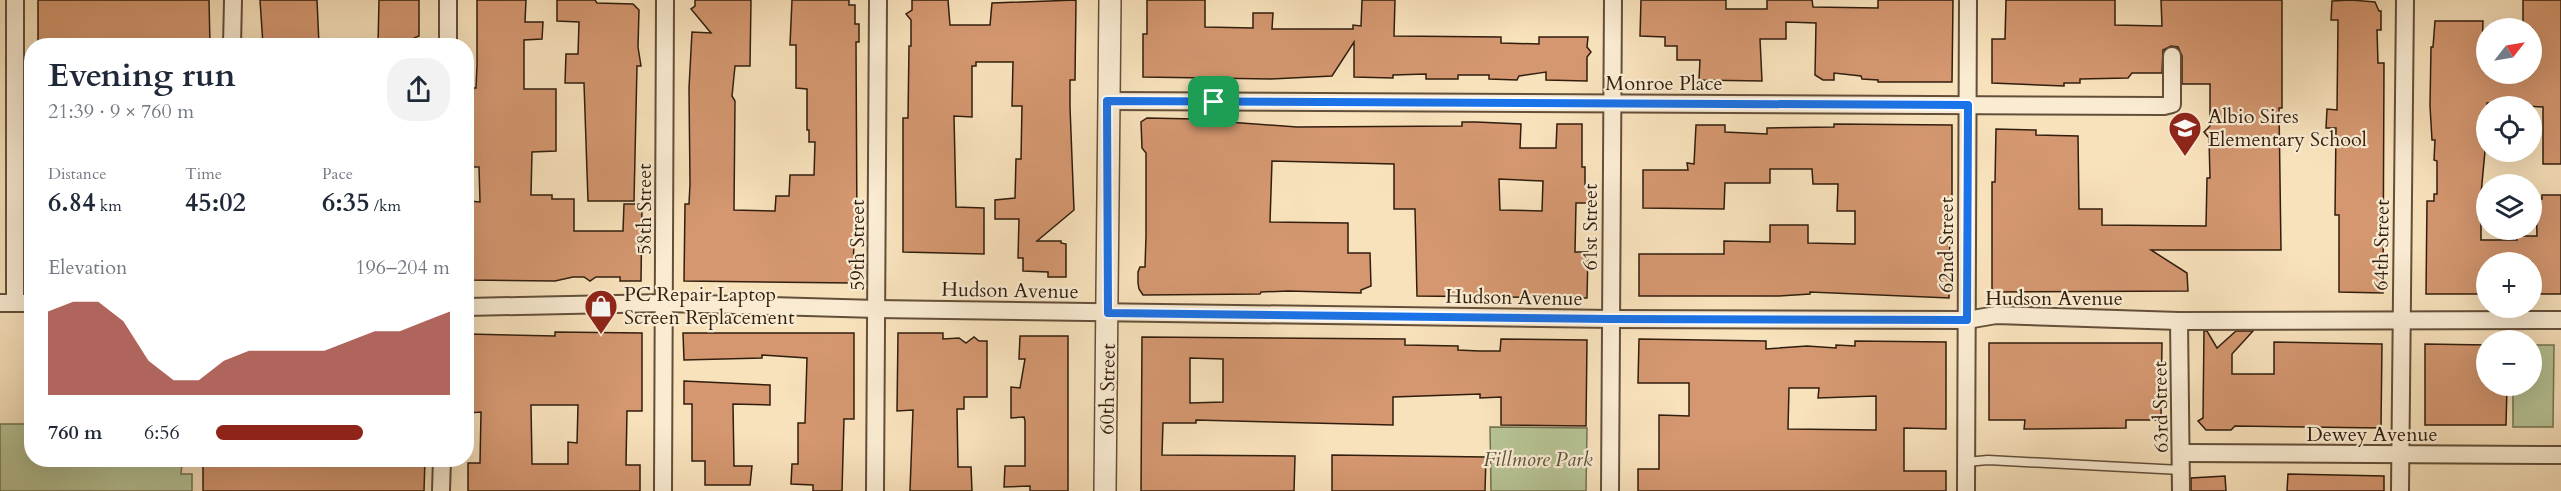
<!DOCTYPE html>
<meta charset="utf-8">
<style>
:root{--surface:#fff;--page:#f2f2f3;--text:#1f2937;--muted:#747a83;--accent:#8f2418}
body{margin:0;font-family:Cardo,serif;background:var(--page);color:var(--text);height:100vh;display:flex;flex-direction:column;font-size:22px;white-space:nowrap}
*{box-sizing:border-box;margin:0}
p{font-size:20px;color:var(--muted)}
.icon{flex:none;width:33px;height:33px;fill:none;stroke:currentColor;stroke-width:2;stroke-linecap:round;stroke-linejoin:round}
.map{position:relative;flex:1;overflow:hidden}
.details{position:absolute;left:24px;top:38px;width:450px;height:429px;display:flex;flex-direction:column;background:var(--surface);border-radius:24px;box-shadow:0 6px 24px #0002}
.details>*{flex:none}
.needle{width:39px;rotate:59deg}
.buttons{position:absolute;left:2476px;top:18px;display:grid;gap:12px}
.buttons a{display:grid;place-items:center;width:66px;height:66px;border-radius:50%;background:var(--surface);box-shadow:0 6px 24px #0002;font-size:30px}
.pin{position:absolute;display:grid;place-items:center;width:51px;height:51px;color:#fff;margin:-26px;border-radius:12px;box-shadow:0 3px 9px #0006}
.round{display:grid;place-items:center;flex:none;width:63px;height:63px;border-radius:24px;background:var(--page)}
.overview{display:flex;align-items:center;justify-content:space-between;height:102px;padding:0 24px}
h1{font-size:33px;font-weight:700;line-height:45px}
.metrics{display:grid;grid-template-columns:repeat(3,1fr);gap:9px;height:102px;padding:6px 24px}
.metrics div{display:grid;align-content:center}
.metrics b{font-size:26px;font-weight:700}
.metrics small{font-size:16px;font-weight:400}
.metrics p{font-size:16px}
.chart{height:168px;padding:12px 24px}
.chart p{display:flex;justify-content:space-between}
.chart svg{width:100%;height:108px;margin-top:6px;fill:var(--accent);opacity:.7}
ul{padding:0 24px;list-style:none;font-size:20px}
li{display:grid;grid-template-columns:96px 72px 1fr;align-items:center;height:45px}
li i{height:15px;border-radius:8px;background:var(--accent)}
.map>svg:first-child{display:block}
</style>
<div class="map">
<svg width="2561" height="491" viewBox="0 0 2561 491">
<rect width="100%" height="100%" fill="#f8e2bc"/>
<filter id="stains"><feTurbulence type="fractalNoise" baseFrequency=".00333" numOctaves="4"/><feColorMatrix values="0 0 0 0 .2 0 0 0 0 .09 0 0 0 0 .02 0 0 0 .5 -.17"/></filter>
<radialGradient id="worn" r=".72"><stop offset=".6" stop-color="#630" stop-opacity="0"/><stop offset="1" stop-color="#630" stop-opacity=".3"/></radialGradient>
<g fill="#b7c496" stroke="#747152" stroke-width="1.5">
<path d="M2532 345H2554L2553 427H2513V386H2532Z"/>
<path d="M0 424H31L32 459H174V462L182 463 181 474H192V491H0Z"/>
<path d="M1490 427 1587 428 1586 491H1491Z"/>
</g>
<g fill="#d49770" stroke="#311e0d" stroke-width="1.5" fill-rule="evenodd">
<path d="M38 0H209L210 45H38Z"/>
<path d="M260 0H317L319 45H263Z"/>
<path d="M379 0H419V36L414 38V45H378Z"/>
<path d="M477 0H526L525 22H543L542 39 524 40V89H556V151L532 152 531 195H552V199H574V231H623L624 204H642L641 281H620V277H596L590 281 584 277H573L555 281 468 280 469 201 480 202 479 167H472L473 130H471L470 88H476L477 65Z"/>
<path d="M557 0H595L597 3 633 4 639 10 638 47 641 66H637L634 201H588L584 83H565L566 54H578L579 22 557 21Z"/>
<path d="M695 0H751L750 66H735L732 96 735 101 734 210 775 211 776 196H789L790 175H814L815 142H809V130H807V89L796 88V45H790L792 0H849V5H855V24H859V42H856L857 236H854L853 283 684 281 685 204H689L690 184 689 88 692 32 711 33 691 9 695 6Z"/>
<path d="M912 0H948L950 25H990L992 3 1076 0 1075 80H1070V107L1074 210 1037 241H1061V243L1066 244V277H1048V272L1023 271V258H1018L1019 219H995V200L1015 198 1016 159H1021L1022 106H1012L1013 62H976V66H972V117L954 116 956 207 984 208V254L903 252V118H908L909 46H911V20L906 14 912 10Z"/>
<path d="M1147 0H1205V27L1253 28V13H1273L1272 29H1353V25L1361 26 1362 0H1395L1394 36 1501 37V43L1539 44V37H1588L1587 47 1591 52 1587 57V81L1546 80V72L1519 76 1517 80 1489 79V75H1458V79H1426V74L1393 75V78L1354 77V42L1332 76 1271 79 1143 77V34H1147Z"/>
<path d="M1641 0H1726V9H1767V0H1812L1813 7 1878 8V0H1953L1952 82H1878V80L1862 79 1861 76 1834 73V80H1823L1815 75 1816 23 1786 22V39H1760L1762 81 1699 80 1700 60H1677V46H1665V37L1640 36Z"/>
<path d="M2006 0H2115V25L2162 26 2161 0H2282V108H2279L2281 250H2151L2187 273 2188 291 1992 292V182H1995L1996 129 2036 130V135L2078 136 2079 209H2102V225L2206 226 2207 178H2210L2209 138 2204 132 2210 126V84H2182V56L2178 47 2171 46 2163 50 2162 73H2132L2128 78 2080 79V83H2064V86L1992 83V39H2005Z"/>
<path d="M2351 0 2375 2 2379 11H2381V30H2377L2378 63H2384L2383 293 2339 292V215H2335L2336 128H2326L2327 109 2337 110 2338 20H2331L2332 1Z"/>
<path d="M2523 0H2561V164H2543V107L2526 106V103H2487V151H2485L2481 194V240H2517V237L2524 236H2537L2536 199H2542V195H2561V294H2532V262H2487V294H2426L2427 201H2434V194H2437V161L2434 160 2435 140H2432L2430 106 2431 47H2433L2435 21H2483L2482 48H2487V74H2532V28H2523Z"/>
<path d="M1200 113 1205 119H1215V121L1297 127 1462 126V122H1476L1521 124 1520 148H1556L1557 124H1582V167H1585V185L1589 188V203H1576L1575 252H1588L1587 298 1417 296 1415 209H1394V164L1272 161 1270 222 1348 223V253H1370L1371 286 1361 290V293L1289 291 1261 292 1260 294 1143 295 1139 289 1138 283V272L1140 267H1145L1146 236V153L1142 148 1141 122 1147 118 1195 119ZM1499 179 1543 181 1542 211 1500 210Z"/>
<path d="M1834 124 1952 125V222L1950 229 1949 298 1810 292V294L1779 296H1639V254H1724V241L1770 242V225H1808V243L1855 244V211H1837L1838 184H1813L1812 169H1770V183H1725L1724 209 1643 208V170H1688L1687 163 1694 164 1696 125H1725V132L1767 134V128L1834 127Z"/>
<path d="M2204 331H2207L2217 348 2236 331H2253L2232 354V374H2274V342L2382 344 2381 428 2235 426 2231 430H2206L2198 421 2203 418Z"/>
<path d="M555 332 642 333V411H627L626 465H640V491H468V463H480L481 412 468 413V334L555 336ZM531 405H578L577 443 568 442V464H532Z"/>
<path d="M683 333H854V419H844L842 491H813V485L791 484 792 464H798V423H805L807 358 762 355V358L684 360Z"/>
<path d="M898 333H943V339L959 338 966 343 974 337 979 341H987V397H964V409H957L958 467H971L972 491H910L913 410 897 411Z"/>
<path d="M1020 336H1068V491H1030V486L1004 487 1005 466H1025V421L1024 417 1011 418V387L1020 388 1025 359H1019Z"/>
<path d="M1142 337 1405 339V345L1458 346V350L1479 351H1500L1501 339 1587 340 1586 426 1501 425V397L1480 398V394L1393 397V425L1196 420V423H1163L1162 455 1295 456 1294 491H1141ZM1190 358 1223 359V402L1190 403Z"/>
<path d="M1639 339 1766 341V349L1807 346 1836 348V345L1855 346V341L1946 342V429L1904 428V471H1946V491H1638V469H1659V415L1689 416V383H1638ZM1789 388H1819L1818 398 1876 396V430L1788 429Z"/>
<path d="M1989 343H2162L2161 420H2126V428L2024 429 2025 420H1989Z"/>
<path d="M2425 344 2487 345V386H2507L2506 425H2425Z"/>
<path d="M684 381 770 385V405L733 404 734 466H752L750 485H705V461H692V404H684Z"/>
<path d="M1332 455 1486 457 1485 491H1332Z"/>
<path d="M203 459H425L424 491H203Z"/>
<path d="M2288 474 2384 476V491H2287Z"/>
<path d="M2225 476 2226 491H2191V478Z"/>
</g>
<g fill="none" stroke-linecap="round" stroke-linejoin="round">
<defs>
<path id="service" d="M1966 462 1988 460 2181 470"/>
<g id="minor">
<path d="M15 0V303"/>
<path d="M232 45 233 0"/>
<path d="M448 45V0"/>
<path d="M1107 101 2164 106 2172 104V56"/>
<path d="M0 303H32"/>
<path d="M466 307 665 303 877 309 1611 319 1967 320 1996 315 2179 321 2561 320"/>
<path d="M2179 321 2181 491"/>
<path d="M2182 453 2561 455"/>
<path d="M441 491 442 459"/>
<path d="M663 491 665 0"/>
<path d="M875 491 878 0"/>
<path d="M1610 491 1613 0"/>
<path d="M1966 491 1968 0"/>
<path d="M2400 491 2405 0"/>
</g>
<path id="tertiary" d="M1105 491 1110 0"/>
</defs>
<use href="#service" stroke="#634f39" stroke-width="11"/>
<use href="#minor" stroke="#634f39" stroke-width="20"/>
<use href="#tertiary" stroke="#634f39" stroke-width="24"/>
<use href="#service" stroke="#faecd3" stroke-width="8"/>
<use href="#minor" stroke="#faecd3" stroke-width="16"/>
<use href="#tertiary" stroke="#faecd3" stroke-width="21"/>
</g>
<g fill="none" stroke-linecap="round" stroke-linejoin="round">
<defs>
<path id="route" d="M1107 101 1968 105 1967 320 1611 319 1108 313Z"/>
</defs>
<use href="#route" stroke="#fff" stroke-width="12"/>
<use href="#route" stroke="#1a73e8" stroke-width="8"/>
</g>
<defs>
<symbol id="school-pin" viewBox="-11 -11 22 30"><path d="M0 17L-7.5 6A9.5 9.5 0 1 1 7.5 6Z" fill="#8f2418" stroke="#faecd3"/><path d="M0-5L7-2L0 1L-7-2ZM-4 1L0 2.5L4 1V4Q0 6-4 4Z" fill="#fff"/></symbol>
<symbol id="shop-pin" viewBox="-11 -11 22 30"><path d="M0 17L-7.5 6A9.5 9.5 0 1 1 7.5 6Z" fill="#8f2418" stroke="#faecd3"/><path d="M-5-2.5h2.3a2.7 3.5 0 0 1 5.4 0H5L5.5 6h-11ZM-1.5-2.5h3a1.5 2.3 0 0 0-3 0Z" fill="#fff"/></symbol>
</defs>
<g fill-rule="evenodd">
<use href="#school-pin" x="2166" y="109" width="38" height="52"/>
<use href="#shop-pin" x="582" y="287" width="38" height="52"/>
</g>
<g text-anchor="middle" stroke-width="4.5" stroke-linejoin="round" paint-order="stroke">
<g font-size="20" fill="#311e0d" stroke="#faecd3">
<text x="1664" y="90">Monroe Place</text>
<text transform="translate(644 209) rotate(-90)" y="7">58th Street</text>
<text transform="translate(1590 227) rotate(-90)" y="7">61st Street</text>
<text transform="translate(857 245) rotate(-90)" y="7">59th Street</text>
<text transform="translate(1946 245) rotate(-90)" y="7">62nd Street</text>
<text transform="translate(2381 245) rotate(-89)" y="7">64th Street</text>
<text transform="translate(1010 290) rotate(1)" y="7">Hudson Avenue</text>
<text transform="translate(1514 297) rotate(1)" y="7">Hudson Avenue</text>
<text x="2054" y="305">Hudson Avenue</text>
<text transform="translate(1107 389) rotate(-89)" y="7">60th Street</text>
<text transform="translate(2160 407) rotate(-91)" y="7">63rd Street</text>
<text x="2372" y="441">Dewey Avenue</text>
</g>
<g font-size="20" fill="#311e0d" stroke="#faecd3" text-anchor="start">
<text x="2208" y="123">Albio Sires<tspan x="2208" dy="23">Elementary School</tspan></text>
<text x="624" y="301">PC Repair Laptop<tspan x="624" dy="23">Screen Replacement</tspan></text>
</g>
<g font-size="20" font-style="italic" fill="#595036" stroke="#faecd3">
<text x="1538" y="466">Fillmore Park</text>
</g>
</g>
<rect width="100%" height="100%" filter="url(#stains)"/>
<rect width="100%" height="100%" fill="url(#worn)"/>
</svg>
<div class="buttons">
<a><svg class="needle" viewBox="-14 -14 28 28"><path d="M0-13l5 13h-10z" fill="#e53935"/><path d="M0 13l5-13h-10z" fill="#747a83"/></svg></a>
<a><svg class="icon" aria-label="locate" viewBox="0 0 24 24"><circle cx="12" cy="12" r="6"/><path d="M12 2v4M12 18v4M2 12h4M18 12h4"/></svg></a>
<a><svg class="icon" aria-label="layers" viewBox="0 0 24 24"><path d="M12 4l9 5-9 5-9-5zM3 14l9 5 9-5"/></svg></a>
<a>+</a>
<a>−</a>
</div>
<div class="pin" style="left:1214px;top:102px;background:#1e9e55"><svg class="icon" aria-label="arrive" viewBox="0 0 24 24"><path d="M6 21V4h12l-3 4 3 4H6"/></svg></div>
<section class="details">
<div class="overview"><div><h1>Evening run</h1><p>21:39 · 9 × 760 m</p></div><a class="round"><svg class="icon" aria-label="share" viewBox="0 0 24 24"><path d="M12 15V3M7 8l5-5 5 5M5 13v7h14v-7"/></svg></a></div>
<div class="metrics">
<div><p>Distance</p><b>6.84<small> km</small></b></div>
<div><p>Time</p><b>45:02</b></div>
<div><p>Pace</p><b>6:35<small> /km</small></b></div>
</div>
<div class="chart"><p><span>Elevation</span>196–204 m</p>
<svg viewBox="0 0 160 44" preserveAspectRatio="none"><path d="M0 44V10L10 6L20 6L30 14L40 30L50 38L60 38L70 30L80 26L90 26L100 26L110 26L120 22L130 18L140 18L150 14L160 10V44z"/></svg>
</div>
<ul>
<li><b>760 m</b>6:56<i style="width:63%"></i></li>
</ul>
</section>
</div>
